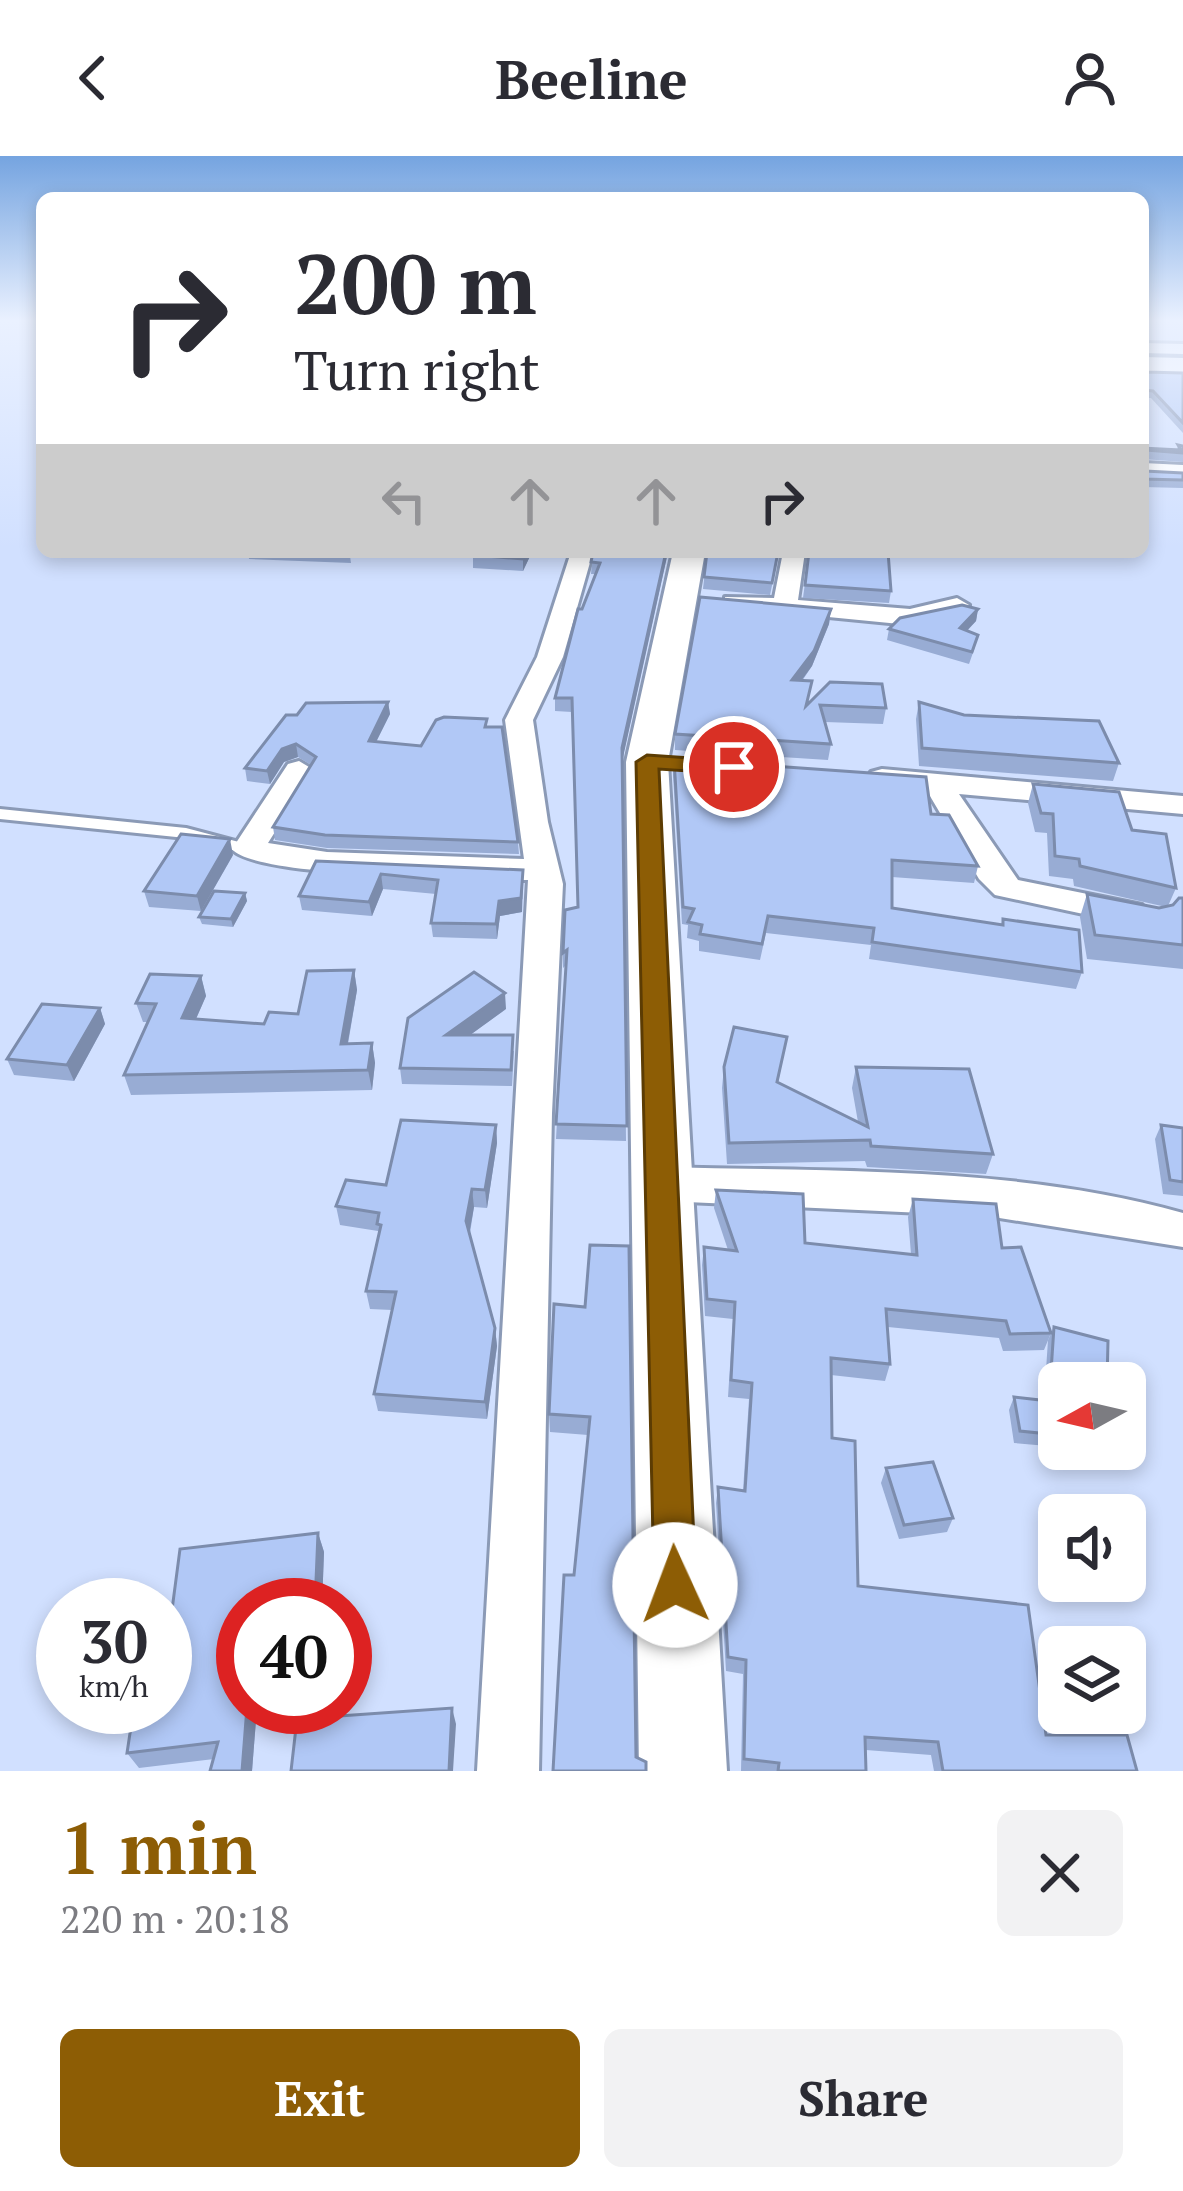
<!DOCTYPE html>
<meta charset="utf-8">
<style>
:root{--surface:#fff;--page:#f2f2f3;--text:#2b2b33;--muted:#7c7c81;--accent:#8d5d05}
body{margin:0;font-family:"PT Serif",serif;background:var(--page);color:var(--text);height:100vh;display:flex;flex-direction:column;font-size:45px;white-space:nowrap}
*{box-sizing:border-box;margin:0}
p{font-size:39px;color:var(--muted)}
.icon{flex:none;width:66px;height:66px;fill:none;stroke:currentColor;stroke-width:2;stroke-linecap:round;stroke-linejoin:round}
.map{position:relative;height:1615px;overflow:hidden}
.details{display:flex;flex-direction:column;background:var(--surface);flex:1}
.details>*{flex:none}
.banner{position:absolute;left:36px;top:36px;width:1113px;height:366px;border-radius:18px;box-shadow:0 6px 18px #0003;background:#fff;color:var(--text);overflow:hidden}
.needle{width:78px;rotate:262deg}
.buttons{position:absolute;left:1038px;top:1206px;display:grid;gap:24px}
.buttons a{display:grid;place-items:center;width:108px;height:108px;border-radius:18px;background:var(--surface);box-shadow:0 6px 18px #0003;font-size:60px}
.speed{position:absolute;left:36px;top:1422px;display:flex;gap:24px;font-size:60px;font-weight:700;text-align:center}
.speed>*{display:grid;place-content:center;width:156px;height:156px;border-radius:50%;background:var(--surface);box-shadow:0 6px 18px #0003;line-height:1}
.speed small{font-size:30px;font-weight:400}
.speed .limit{border:18px solid #d22;background:#fff;color:#111}
.pin{position:absolute;display:grid;place-items:center;width:102px;height:102px;color:#fff;margin:-51px;border:6px solid #fff;border-radius:50%;box-shadow:0 3px 12px #0007}
.me{position:absolute;width:132px;margin:-66px;rotate:358deg;stroke-linejoin:round;filter:drop-shadow(0 0 9px #0008)}
.turn{display:flex;align-items:center;gap:42px;height:252px;padding:0 60px;font-size:54px}
.turn .icon{width:156px;height:156px;stroke-width:2.5}
.turn b{display:block;font-size:84px;line-height:102px}
.lanes{display:flex;align-items:center;height:114px;padding:0 60px;background:#0003;justify-content:center;gap:60px;direction:ltr}
.lanes .off{opacity:.35}
.round{display:grid;place-items:center;flex:none;width:126px;height:126px;border-radius:18px;background:var(--page)}
.overview{display:flex;align-items:center;justify-content:space-between;height:204px;padding:0 60px}
h1{font-size:72px;font-weight:700;line-height:90px;color:var(--accent)}
.button{display:flex;gap:24px;margin-top:auto;padding:24px 60px}
.button a{flex:1;height:138px;border-radius:18px;background:var(--accent);color:#fff;font-size:48px;font-weight:700;line-height:138px;text-align:center}
.button a+a{background:var(--page);color:var(--text)}
header{display:flex;justify-content:space-between;align-items:center;height:156px;padding:0 60px;background:var(--surface);font-size:54px;font-weight:700}
.map>svg:first-child{display:block}
</style>
<header><svg class="icon" aria-label="back" viewBox="0 0 24 24"><path d="M15 5l-7 7 7 7"/></svg>Beeline<svg class="icon" aria-label="person" viewBox="0 0 24 24"><circle cx="12" cy="8" r="4"/><path d="M4 21q1-7 8-7t8 7"/></svg></header>
<div class="map">
<svg width="1183" height="1615" viewBox="0 0 1183 1615">
<rect width="100%" height="100%" fill="#d1e0ff"/>
<g fill="none" stroke-linecap="round" stroke-linejoin="round">
<g stroke="#8b9ab6" stroke-width="6">
<polygon id="lane" points="0,653 186,672 254,690 256,693 248,698 186,682 0,663"/>
</g>
<g stroke="#8b9ab6" stroke-width="6">
<g id="street">
<polygon points="1143,187 1183,188 1183,198 1143,197"/>
<polygon points="1143,307 1183,309 1183,321 1143,319"/>
<path d="M571,396h22l-30,105 -30,63 15,102 15,62 -11,229 -13,658h-62l51,-891c-47,-2 -273,-2 -296,-31l56,-85 11,-3 15,9 -46,73 59,9 197,7 -19,-139 32,-63z"/>
<polygon points="783,396 805,396 798,444 910,453 957,442 969,449 966,454 910,469 725,451 725,441 774,442"/>
<polygon points="882,613 1183,640 1183,658 959,638 1018,724 1142,749 1147,757 1142,765 1130,768 995,739 979,723 927,635 871,628 867,622 871,616"/>
<path d="M665,1011c171,5 352,-1 518,46v34l-196,-31 -322,-15 -15,-5 -6,-12 6,-12z"/>
</g>
</g>
<g stroke="#8b9ab6" stroke-width="6">
<polygon id="secondary" points="673,396 705,396 668,606 727,1615 639,1615 626,606"/>
</g>
<g stroke="#8b9ab6" stroke-width="6">
<polygon id="highway" points="1143,201 1183,202 1183,220 1143,219"/>
</g>
<use href="#lane" fill="#fff" fill-rule="evenodd"/>
<use href="#street" fill="#fff" fill-rule="evenodd"/>
<use href="#secondary" fill="#fff" fill-rule="evenodd"/>
<use href="#highway" fill="#fff" fill-rule="evenodd"/>
</g>
<g fill="#98acd4">
<polygon points="1143,212 1145,216 1183,217 1183,277 1151,242 1143,242"/>
<polygon points="1178,289 1183,290 1183,306 1143,303 1143,292 1177,294"/>
<polygon points="1143,313 1145,315 1183,317 1183,332 1143,331"/>
<polygon points="248,396 350,400 351,407 249,403"/>
<polygon points="474,396 532,396 523,415 473,412 473,399"/>
<polygon points="593,396 668,396 622,604 626,985 556,983 566,809 563,812 563,797 578,751 572,556 555,555 555,542 582,453 596,418 591,418"/>
<polygon points="707,396 779,396 770,439 703,433"/>
<polygon points="809,396 891,435 889,447 803,442"/>
<polygon points="831,453 829,468 812,510 802,525 809,547 886,552 883,568 825,566 831,588 828,604 675,594 675,578"/>
<polygon points="978,453 976,465 967,475 975,491 969,508 887,484 889,473"/>
<polygon points="388,546 390,558 376,586 421,590 488,571 518,686 519,698 327,692 275,684 273,671 311,609 298,601 284,606 270,628 247,625 245,612 297,559"/>
<polygon points="919,546 1119,607 1113,625 919,610 916,563"/>
<polygon points="674,603 931,658 978,710 974,727 892,721 892,752 1001,769 1003,763 1082,816 1076,833 869,803 871,789 766,777 760,804 699,795 699,785 687,782 688,769 682,768 673,619"/>
<polygon points="1033,628 1132,674 1176,732 1168,750 1183,742 1183,813 1087,803 1080,761 1087,738 1159,752 1166,751 1074,730 1073,723 1049,720 1047,677 1035,676 1028,647"/>
<polygon points="233,699 201,755 149,751 144,735"/>
<polygon points="316,705 523,714 522,756 500,760 497,783 433,781 431,767 436,738 383,733 372,760 302,754 299,740"/>
<polygon points="245,737 247,745 233,771 202,768 199,761"/>
<polygon points="354,814 357,834 348,888 372,887 375,907 372,934 131,939 124,919 148,866 143,866 136,847 201,820 206,840 196,863 264,868 298,858"/>
<polygon points="100,852 105,868 74,925 14,919 7,903"/>
<polygon points="506,853 470,879 514,895 512,930 402,928 400,912"/>
<polygon points="787,881 778,927 858,966 852,932 856,911 993,998 986,1018 867,1011 865,1005 727,1008 722,932 724,911"/>
<polygon points="496,969 497,987 487,1052 474,1051 470,1077 495,1172 497,1190 487,1263 378,1255 374,1238 392,1154 370,1153 366,1135 379,1080 378,1075 340,1069 336,1050 386,1029"/>
<polygon points="1161,969 1183,972 1183,1040 1163,1038 1155,983"/>
<polygon points="716,1034 805,1087 911,1098 908,1061 913,1043 1002,1092 1051,1177 1044,1194 1003,1195 999,1182 888,1171 890,1208 885,1225 831,1219 832,1282 858,1430 1046,1579 1137,1615 934,1615 931,1599 866,1594 866,1615 741,1615 743,1518 726,1515 716,1347 718,1331 743,1335 749,1243 728,1241 733,1163 705,1160 702,1109 704,1091 728,1094 714,1052"/>
<polygon points="585,1151 636,1601 553,1615 588,1279 550,1276 549,1258"/>
<polygon points="1054,1171 1059,1227 1059,1291 1014,1287 1009,1254 1014,1241 1044,1244 1048,1184"/>
<polygon points="886,1312 953,1362 947,1376 899,1383 881,1327"/>
<polygon points="318,1377 324,1396 322,1449 243,1449 243,1551 257,1551 252,1615 210,1615 214,1603 139,1612 127,1597 134,1551 165,1551 165,1507 180,1393"/>
</g>
<g fill="#7c8cac">
<polygon points="526,396 532,396 523,415 523,403"/>
<polygon points="666,396 668,396 622,606 622,592"/>
<polygon points="831,453 829,468 812,510 790,540 792,524"/>
<polygon points="978,453 976,465 958,484 960,472"/>
<polygon points="388,546 390,558 370,598 369,585"/>
<polygon points="296,588 298,601 284,606 270,628 267,615 282,593"/>
<polygon points="230,683 233,699 201,755 197,740"/>
<polygon points="523,714 522,756 500,760 497,783 496,768 499,745"/>
<polygon points="381,718 383,733 372,760 369,746"/>
<polygon points="245,737 247,745 233,771 231,763"/>
<polygon points="354,814 357,834 344,908 341,888"/>
<polygon points="201,820 206,840 188,881 182,862"/>
<polygon points="505,837 506,853 448,895 446,879"/>
<polygon points="100,852 105,868 74,925 67,909"/>
<polygon points="372,887 375,907 372,934 368,914"/>
<polygon points="496,969 497,987 487,1052 485,1034"/>
<polygon points="472,1033 474,1051 468,1084 466,1065"/>
<polygon points="495,1172 497,1190 487,1263 485,1246"/>
<polygon points="318,1377 324,1396 322,1449 315,1449"/>
<polygon points="247,1551 257,1551 252,1615 242,1615"/>
<polygon points="452,1552 456,1568 453,1615 449,1615"/>
</g>
<g fill="#b1c8f6" stroke="#7c8cac" stroke-width="3">
<polygon points="1143,212 1145,216 1183,217 1183,267 1153,235 1143,234"/>
<polygon points="1178,289 1183,290 1183,297 1146,294 1143,303 1143,292 1181,294"/>
<polygon points="1143,313 1145,315 1183,317 1183,324 1143,323"/>
<polygon points="250,396 343,396 350,400"/>
<polygon points="474,396 526,396 523,403 473,399"/>
<polygon points="593,396 666,396 622,592 627,970 556,968 567,794 563,797 565,754 578,751 572,542 555,542 578,453 582,453 600,407 591,406"/>
<polygon points="707,396 778,396 772,427 704,421"/>
<polygon points="809,396 888,396 891,435 805,429"/>
<polygon points="700,441 831,453 814,495 792,524 812,525 806,550 830,526 882,528 886,552 820,549 831,588 675,578"/>
<polygon points="962,449 978,453 960,472 978,479 972,496 889,473 900,462"/>
<polygon points="388,546 369,585 421,590 436,564 444,561 487,563 485,571 502,571 518,686 325,679 273,671 316,601 296,588 282,593 267,615 245,612 286,559 297,559 306,547"/>
<polygon points="919,546 964,559 1099,565 1119,607 922,592"/>
<polygon points="674,603 926,621 931,658 949,659 978,710 892,704 892,752 1003,769 1003,763 1079,774 1082,816 872,786 874,772 768,760 762,788 700,778 702,769 688,766 694,753 683,751"/>
<polygon points="1033,628 1119,636 1132,674 1166,678 1176,732 1080,710 1079,703 1055,700 1053,658 1041,657"/>
<polygon points="181,678 230,683 197,740 144,735"/>
<polygon points="316,705 523,714 521,742 499,745 496,768 431,767 438,724 381,718 369,746 299,740"/>
<polygon points="214,735 245,737 231,763 199,761"/>
<polygon points="1087,738 1159,752 1173,749 1179,742 1183,742 1183,789 1095,779"/>
<polygon points="354,814 341,888 372,887 368,914 124,919 156,848 136,847 150,818 201,820 182,862 264,868 269,856 298,858 307,815"/>
<polygon points="474,816 505,837 446,879 513,879 511,914 400,912 408,862"/>
<polygon points="42,848 100,852 67,909 7,903"/>
<polygon points="734,871 787,881 777,926 868,971 856,911 969,913 993,998 871,990 870,984 729,987 724,911"/>
<polygon points="401,964 496,969 485,1034 472,1033 466,1065 495,1172 485,1246 374,1238 396,1136 366,1135 381,1069 377,1068 379,1057 336,1050 346,1024 386,1029"/>
<polygon points="1161,969 1183,972 1183,1026 1170,1024"/>
<polygon points="716,1034 803,1038 805,1087 917,1099 913,1043 996,1048 1002,1092 1021,1091 1051,1177 1010,1178 1006,1165 886,1153 890,1208 831,1202 832,1282 855,1285 858,1430 1028,1449 1046,1579 1127,1579 1137,1615 943,1615 938,1586 865,1581 866,1615 778,1615 779,1607 744,1603 746,1504 728,1501 718,1331 745,1335 752,1227 731,1224 735,1146 707,1143 704,1091 737,1095"/>
<polygon points="590,1089 629,1090 636,1601 646,1606 646,1615 553,1615 564,1419 574,1419 590,1261 549,1258 554,1148 585,1151"/>
<polygon points="1054,1171 1108,1185 1107,1227 1059,1227 1059,1279 1020,1275 1014,1241 1049,1245"/>
<polygon points="933,1306 953,1362 904,1369 886,1312"/>
<polygon points="318,1377 315,1449 243,1449 243,1551 247,1551 242,1615 210,1615 218,1586 127,1597 134,1551 165,1551 165,1507 180,1393"/>
<polygon points="452,1552 449,1615 291,1615 297,1563"/>
</g>
<linearGradient id="sky" x2="0" y2="1"><stop stop-color="#75a4e0"/><stop offset="0.42" stop-color="#eaf1ff"/><stop offset="1" stop-color="#eaf1ff" stop-opacity="0"/></linearGradient>
<rect width="1183" height="392" fill="url(#sky)"/>
<polygon fill="#8d5d05" stroke="#5c3c03" stroke-width="3" points="647,599 734,605 745,611 734,618 659,613 696,1429 690,1444 675,1450 660,1444 654,1429 636,606"/>
</svg>
<div class="buttons">
<a><svg class="needle" viewBox="-14 -14 28 28"><path d="M0-13l5 13h-10z" fill="#e53935"/><path d="M0 13l5-13h-10z" fill="#7c7c81"/></svg></a>
<a><svg class="icon" aria-label="sound" viewBox="0 0 24 24"><path d="M4 9h4l5-4v14l-5-4H4zM17 9q2 3 0 6"/></svg></a>
<a><svg class="icon" aria-label="layers" viewBox="0 0 24 24"><path d="M12 4l9 5-9 5-9-5zM3 14l9 5 9-5"/></svg></a>
</div>
<div class="speed"><div>30<small>km/h</small></div><div class="limit">40</div></div>
<div class="pin" style="left:734px;top:611px;background:#d93025"><svg class="icon" aria-label="arrive" viewBox="0 0 24 24"><path d="M6 21V4h12l-3 4 3 4H6"/></svg></div>
<svg class="me" style="left:675px;top:1429px" viewBox="-20 -20 40 40"><circle r="19" fill="#fff"/><path d="M0-13L10 11 0 6-10 11z" fill="#8d5d05"/></svg>
<div class="banner">
<div class="turn"><svg class="icon" aria-label="right" viewBox="0 0 24 24"><path d="M7 20v-9h11M14 6l5 5-5 5"/></svg><div><b>200 m</b>Turn right</div></div>
<div class="lanes"><svg class="icon off" aria-label="left" viewBox="0 0 24 24"><path d="M17 20v-9H6M10 6l-5 5 5 5"/></svg><svg class="icon off" aria-label="ahead" viewBox="0 0 24 24"><path d="M12 20V5M6 11l6-6 6 6"/></svg><svg class="icon off" aria-label="ahead" viewBox="0 0 24 24"><path d="M12 20V5M6 11l6-6 6 6"/></svg><svg class="icon" aria-label="right" viewBox="0 0 24 24"><path d="M7 20v-9h11M14 6l5 5-5 5"/></svg></div>
</div>
</div>
<section class="details">
<div class="overview"><div><h1>1 min</h1><p>220 m · 20:18</p></div><a class="round"><svg class="icon" aria-label="close" viewBox="0 0 24 24"><path d="M6 6l12 12M18 6L6 18"/></svg></a></div>
<div class="button"><a>Exit</a><a>Share</a></div>
</section>
